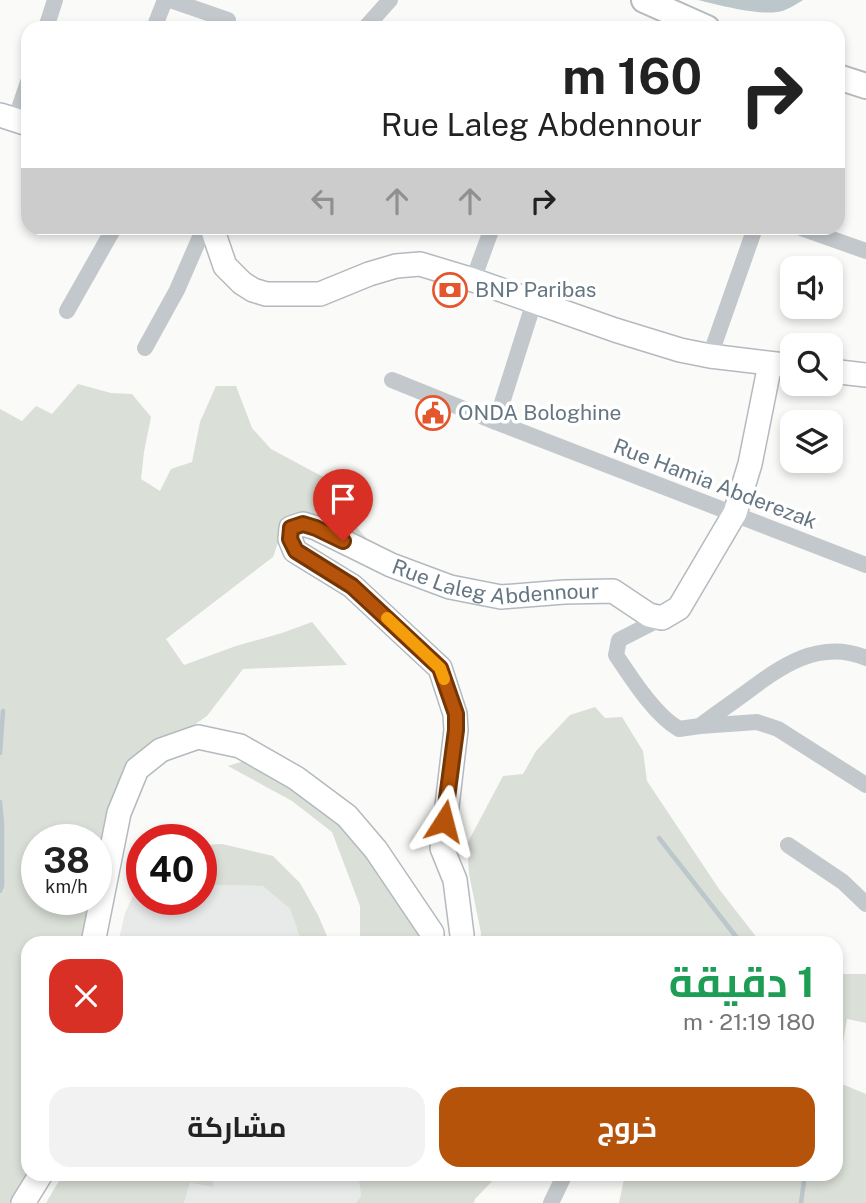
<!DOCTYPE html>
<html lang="ar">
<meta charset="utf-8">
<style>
:root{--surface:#fff;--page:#f2f2f2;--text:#222;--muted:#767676;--accent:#b45309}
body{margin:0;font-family:"Public Sans",Cairo,sans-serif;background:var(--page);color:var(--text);direction:rtl;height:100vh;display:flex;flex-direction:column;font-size:26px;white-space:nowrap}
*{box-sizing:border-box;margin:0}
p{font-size:23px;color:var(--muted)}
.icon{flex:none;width:38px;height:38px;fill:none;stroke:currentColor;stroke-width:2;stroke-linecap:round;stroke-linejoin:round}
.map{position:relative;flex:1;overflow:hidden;direction:ltr}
.drawer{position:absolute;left:21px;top:936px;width:822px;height:245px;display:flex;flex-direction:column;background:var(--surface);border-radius:21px;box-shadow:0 4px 10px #0003;direction:rtl}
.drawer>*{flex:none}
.guide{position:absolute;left:21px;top:21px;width:824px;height:214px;border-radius:21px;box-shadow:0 4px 10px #0003;direction:rtl;background:#fff;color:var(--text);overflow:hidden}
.buttons{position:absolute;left:780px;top:256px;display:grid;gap:14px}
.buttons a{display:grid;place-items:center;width:63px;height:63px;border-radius:14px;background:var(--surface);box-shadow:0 4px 10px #0003;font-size:35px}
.speed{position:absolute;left:21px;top:824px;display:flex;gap:14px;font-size:35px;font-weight:700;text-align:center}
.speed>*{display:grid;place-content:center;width:91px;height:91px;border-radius:50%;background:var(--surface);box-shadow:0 4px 10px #0003;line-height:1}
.speed small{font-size:18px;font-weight:400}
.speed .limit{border:10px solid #d22;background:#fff;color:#111}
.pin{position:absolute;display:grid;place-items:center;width:60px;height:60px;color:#fff;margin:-72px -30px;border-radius:50% 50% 50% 0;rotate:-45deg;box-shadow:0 0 7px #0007}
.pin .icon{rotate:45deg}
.me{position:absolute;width:77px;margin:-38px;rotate:9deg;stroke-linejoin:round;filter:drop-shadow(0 0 5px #0008)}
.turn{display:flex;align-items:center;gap:24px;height:147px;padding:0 28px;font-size:32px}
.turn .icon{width:91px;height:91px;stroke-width:2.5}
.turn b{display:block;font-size:49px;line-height:60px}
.lanes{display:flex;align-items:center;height:66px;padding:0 28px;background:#0003;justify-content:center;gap:35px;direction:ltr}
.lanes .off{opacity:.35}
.round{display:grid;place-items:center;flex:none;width:74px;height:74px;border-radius:21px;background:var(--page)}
.summary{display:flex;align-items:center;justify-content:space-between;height:119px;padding:0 28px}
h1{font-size:42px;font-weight:700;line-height:52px;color:#1e9e55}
.button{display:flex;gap:14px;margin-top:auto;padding:14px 28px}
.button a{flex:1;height:80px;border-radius:21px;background:var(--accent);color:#fff;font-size:28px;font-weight:700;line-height:80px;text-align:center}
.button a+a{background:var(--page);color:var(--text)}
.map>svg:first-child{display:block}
</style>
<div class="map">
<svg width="866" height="1203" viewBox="0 0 866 1203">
<rect width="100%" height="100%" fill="#fafaf8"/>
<g fill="#e8e9e9">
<polygon points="201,866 207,867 211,885 263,886 290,909 302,943 118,943 125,913 142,877 142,900 201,900"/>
<polygon points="214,1174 358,1174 361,1196 356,1203 184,1203 190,1183 213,1187"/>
</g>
<g fill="#dadfd7">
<polygon points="78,384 111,393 132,394 151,417 144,452 141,479 160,491 171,469 192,462 200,422 216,386 236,386 252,428 271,449 340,486 337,506 369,541 375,553 284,526 273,557 166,639 184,665 236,646 282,633 312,622 347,665 243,669 207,716 172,740 139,756 96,895 96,840 37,840 37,900 95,900 87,943 28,943 28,1174 19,1203 0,1203 0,409 22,421 36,406 52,414"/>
<polygon points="595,707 605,718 622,717 643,751 647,781 719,889 761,943 574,943 564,940 562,943 480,943 481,933 469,874 467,844 503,776 523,774 536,751 570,715"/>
<polygon points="247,760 335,813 375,841 424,943 360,943 360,906 332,832 292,801 228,766"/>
<polygon points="222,844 273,856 300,883 318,915 330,943 302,943 290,909 263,886 210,885 207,867 201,866 201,845"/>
<polygon points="836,974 866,974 866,1023 847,1019 837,1080"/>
<polygon points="837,1082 866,1094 866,1203 619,1203 625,1174 836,1174"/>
<polygon points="63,1174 214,1174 213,1187 190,1183 184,1203 46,1203"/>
<polygon points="358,1174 499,1174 475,1199 474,1203 356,1203 361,1196"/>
</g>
<path fill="#bbc7cb" d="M698,0h105c-8,5 -17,11 -26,12 -20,3 -59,-7 -79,-12z"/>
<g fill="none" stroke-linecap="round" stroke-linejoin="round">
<g stroke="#bbc7cb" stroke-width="4.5">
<polyline points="0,753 3,711"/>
<polyline points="0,802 2,824 2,886 0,891"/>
<polyline points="659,838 741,943"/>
<polyline points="801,1203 805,1174"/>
</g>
<g stroke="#b3babf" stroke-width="26">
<g id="secondary">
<polyline points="0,115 28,124"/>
<polyline points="212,228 225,266 242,283 253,290 266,294 320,294 369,274 396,266 420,264 473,280 615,330 680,350 710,356 793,366"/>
<polyline points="831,371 866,375"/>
<polyline points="93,943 119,813 137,769 161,750 198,737 240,746 296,778 347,816 376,850 432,933 432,943"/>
<path id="s1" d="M462,943v-8l-7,-55 -13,-32 14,-118 -1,-16 -15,-46 -88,-82 -57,-35 -5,-12 1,-11 12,-4 13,4 75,37 59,22 51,10 63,-5 49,-1 36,24 13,3 17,-10 56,-95 15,-49 20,-100"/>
<polyline points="23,1203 41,1174"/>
</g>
</g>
<g stroke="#b5babe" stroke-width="28">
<g id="primary">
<polyline points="644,0 707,28"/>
<polyline points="838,77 866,86"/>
</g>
</g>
<g stroke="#c3c8cc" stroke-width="16">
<polyline points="170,0 228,20"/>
<polyline points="46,28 55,0"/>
<polyline points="154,28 165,0"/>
<polyline points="365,28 390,0"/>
<polyline points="15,120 28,82"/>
<polyline points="801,228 866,251"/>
<polyline points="473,280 492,228"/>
<polyline points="67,311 114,228"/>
<polyline points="145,348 177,290 204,228"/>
<polyline points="710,356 755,228"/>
<polyline points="392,380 496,422 866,565"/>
<polyline points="496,422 534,302"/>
<path d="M662,618l-43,22 -3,15c16,24 39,60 63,74l21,-3 57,-4 21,7 88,56"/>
<path d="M700,726c14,-11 29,-21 44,-32 36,-27 75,-56 122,-36"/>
<polyline points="788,845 843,882 866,904"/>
<polyline points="551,1203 564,1176"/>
</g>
<use href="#secondary" stroke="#fff" stroke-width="23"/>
<use href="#primary" stroke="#fff" stroke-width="24"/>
</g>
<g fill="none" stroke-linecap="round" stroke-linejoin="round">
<g stroke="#753606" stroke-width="18">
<polyline id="route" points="343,541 316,528 303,524 291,528 290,539 296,551 352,586 440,668 456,714 456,730 444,821"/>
</g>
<use href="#route" stroke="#b45309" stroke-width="12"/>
<polyline stroke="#f59e0b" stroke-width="12" points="387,618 440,668 444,679"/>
</g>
<defs>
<g id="bank-ring" transform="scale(1.75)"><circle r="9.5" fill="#fff" stroke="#e4572e" stroke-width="1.5"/><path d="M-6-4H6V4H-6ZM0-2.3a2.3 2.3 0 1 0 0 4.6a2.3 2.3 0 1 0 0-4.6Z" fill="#e4572e"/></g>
<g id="civic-ring" transform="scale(1.75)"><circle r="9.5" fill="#fff" stroke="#e4572e" stroke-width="1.5"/><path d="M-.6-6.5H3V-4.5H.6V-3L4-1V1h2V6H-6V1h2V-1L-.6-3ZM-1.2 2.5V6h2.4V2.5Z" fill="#e4572e"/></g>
</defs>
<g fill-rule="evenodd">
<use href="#bank-ring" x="450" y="290"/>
<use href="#civic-ring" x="433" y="413"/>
</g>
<g text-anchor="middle" stroke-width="7" stroke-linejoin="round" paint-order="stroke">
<g font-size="21" fill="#657683" stroke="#fff" text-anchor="start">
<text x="475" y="297">BNP Paribas</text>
<text x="458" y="420">ONDA Bologhine</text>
</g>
<g font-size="21" fill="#657683" stroke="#fff">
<text transform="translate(715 484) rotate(21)" y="7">Rue Hamia Abderezak</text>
<text dy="7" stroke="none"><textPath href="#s1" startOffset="710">Rue Laleg Abdennour</textPath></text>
</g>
</g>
</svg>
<div class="buttons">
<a><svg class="icon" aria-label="sound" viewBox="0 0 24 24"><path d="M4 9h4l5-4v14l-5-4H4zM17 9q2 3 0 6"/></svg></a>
<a><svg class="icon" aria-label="search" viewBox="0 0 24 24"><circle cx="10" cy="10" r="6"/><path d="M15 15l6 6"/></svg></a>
<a><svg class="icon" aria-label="layers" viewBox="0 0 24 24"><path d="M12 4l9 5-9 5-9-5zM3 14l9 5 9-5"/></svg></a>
</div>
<div class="speed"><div>38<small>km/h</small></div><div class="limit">40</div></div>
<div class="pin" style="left:343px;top:541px;background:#d93025"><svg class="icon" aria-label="arrive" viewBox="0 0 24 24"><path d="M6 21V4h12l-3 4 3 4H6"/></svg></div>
<svg class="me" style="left:444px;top:821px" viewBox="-20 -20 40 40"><path d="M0-17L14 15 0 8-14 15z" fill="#b45309" stroke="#fff" stroke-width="4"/></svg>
<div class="guide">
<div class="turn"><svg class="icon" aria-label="right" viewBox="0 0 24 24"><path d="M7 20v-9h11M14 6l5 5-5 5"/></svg><div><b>160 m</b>Rue Laleg Abdennour</div></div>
<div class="lanes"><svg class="icon off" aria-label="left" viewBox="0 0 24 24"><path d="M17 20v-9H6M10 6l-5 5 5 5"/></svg><svg class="icon off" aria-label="ahead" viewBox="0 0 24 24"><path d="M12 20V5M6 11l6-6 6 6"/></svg><svg class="icon off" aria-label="ahead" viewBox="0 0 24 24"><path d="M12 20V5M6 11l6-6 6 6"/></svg><svg class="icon" aria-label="right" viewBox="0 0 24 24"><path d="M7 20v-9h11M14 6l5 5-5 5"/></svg></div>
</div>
<section class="drawer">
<div class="summary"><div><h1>1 دقيقة</h1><p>180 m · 21:19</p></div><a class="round" style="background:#d93025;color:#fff"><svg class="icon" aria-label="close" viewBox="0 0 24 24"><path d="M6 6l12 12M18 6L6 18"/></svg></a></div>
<div class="button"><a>خروج</a><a>مشاركة</a></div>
</section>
</div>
